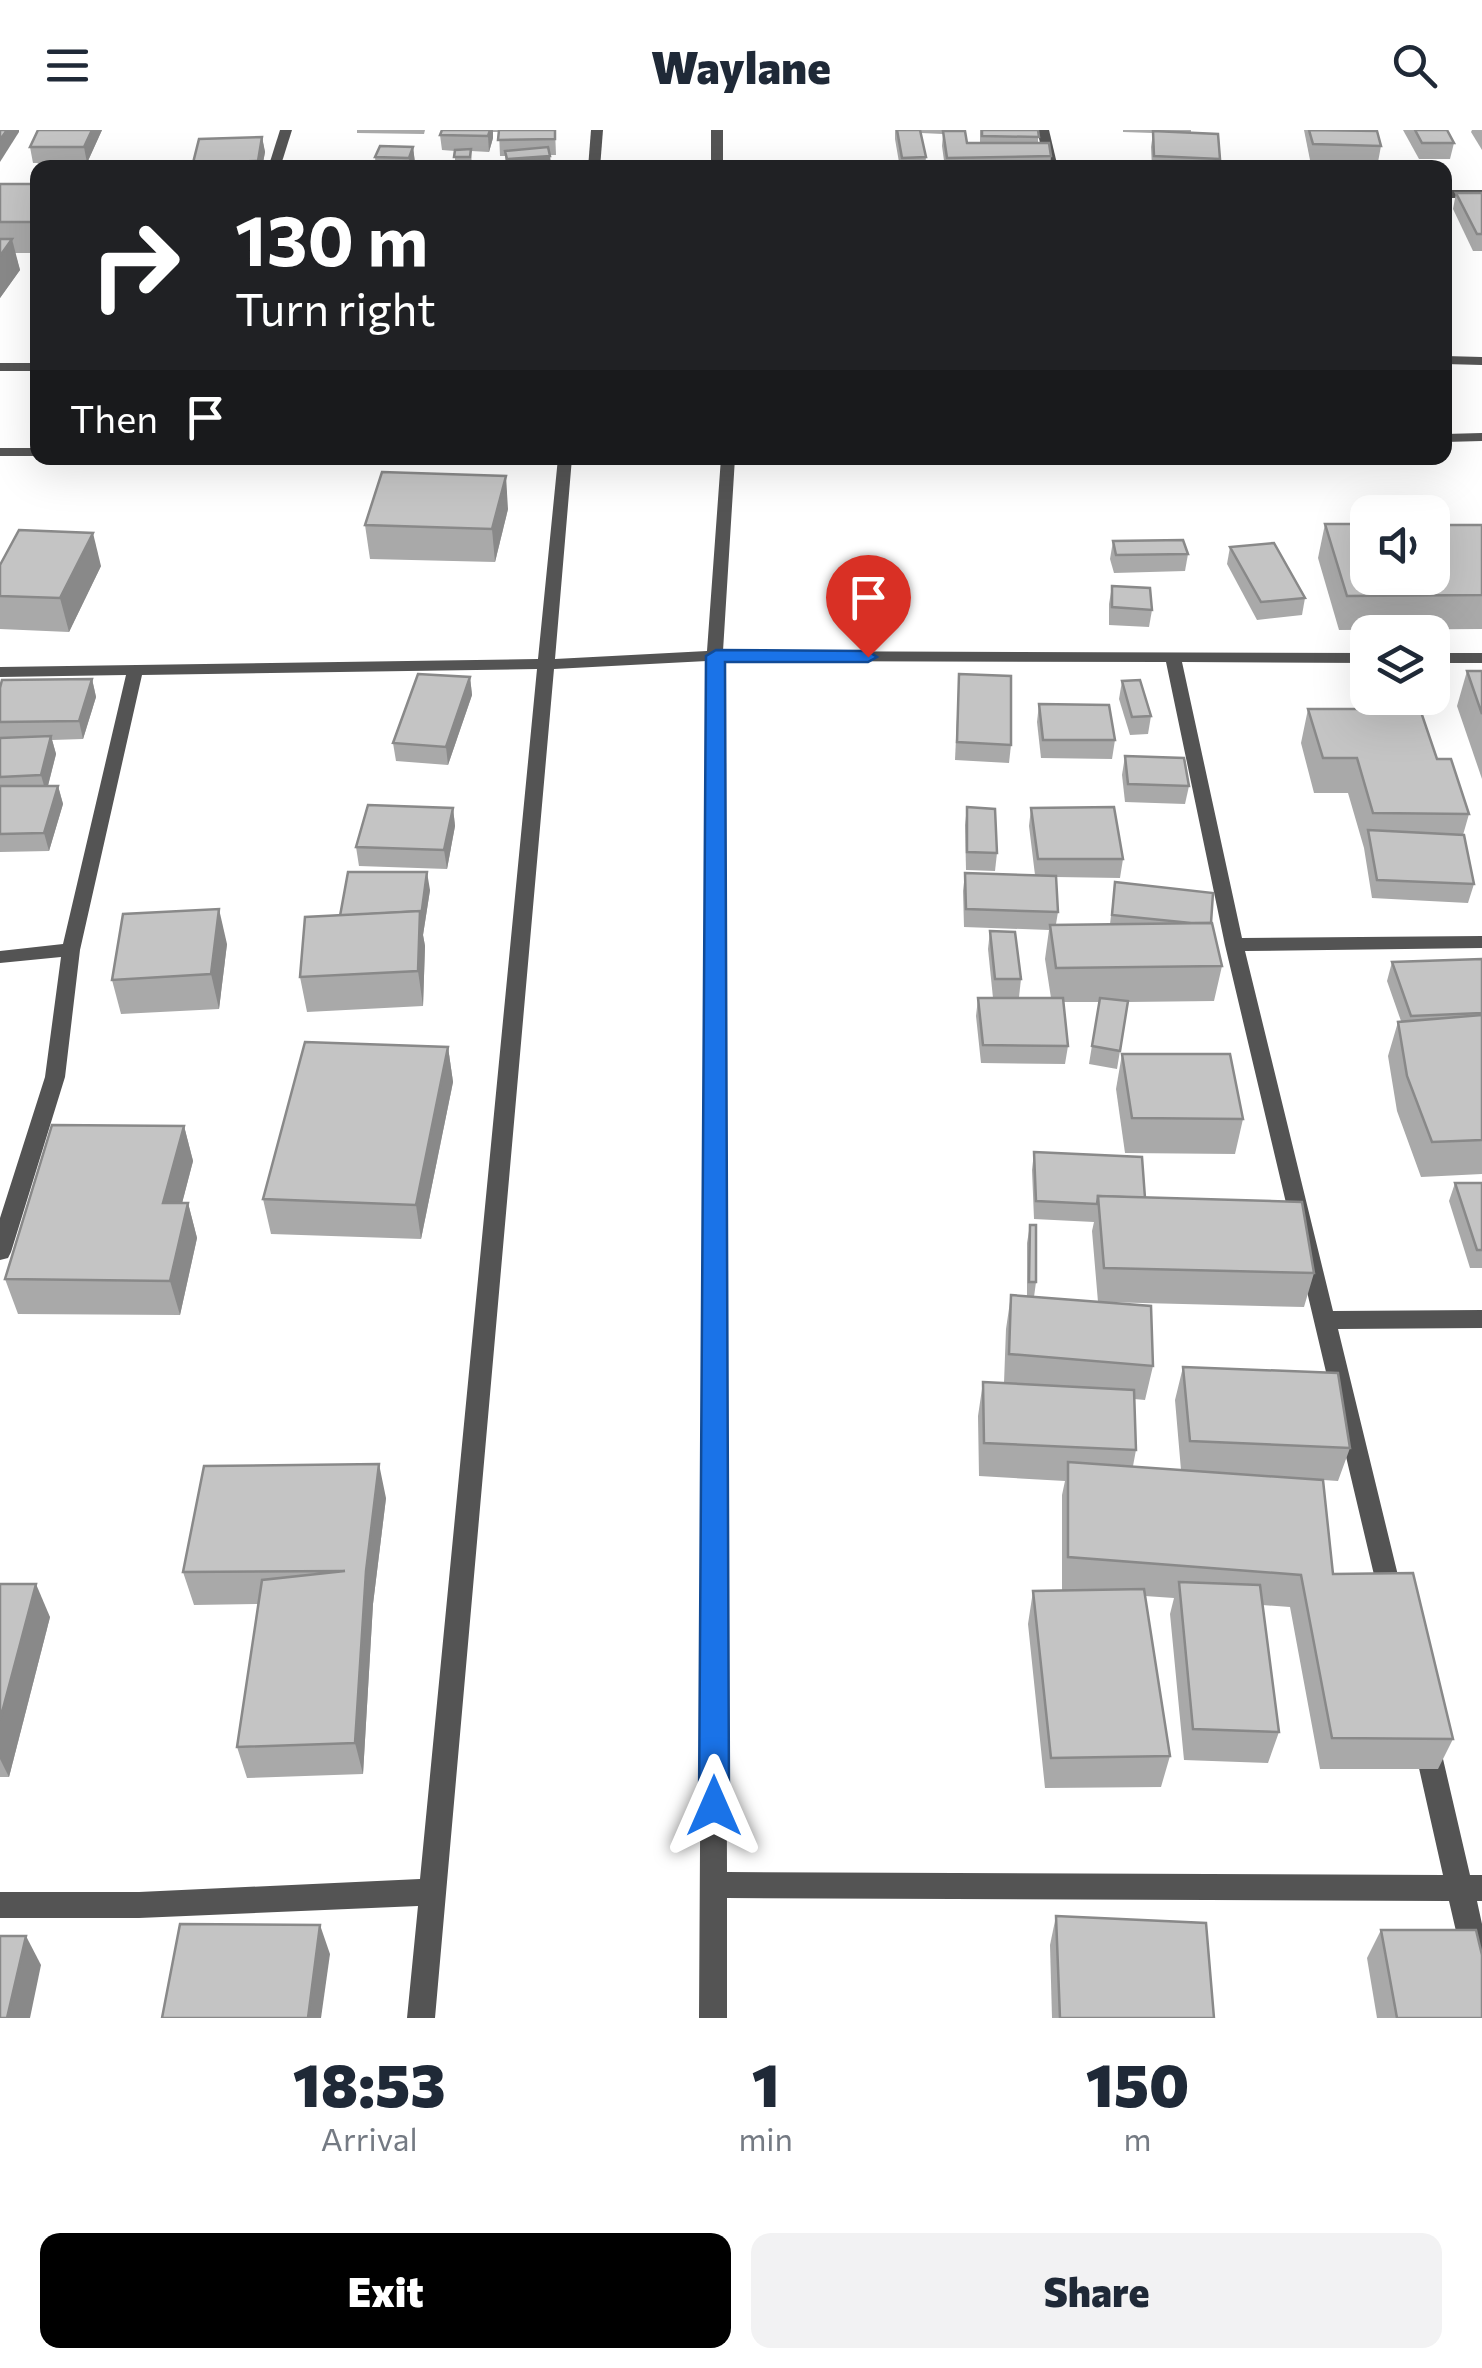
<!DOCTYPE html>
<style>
:root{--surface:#fff;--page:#f2f2f3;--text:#1f2937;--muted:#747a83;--accent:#000}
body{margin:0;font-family:Commissioner,sans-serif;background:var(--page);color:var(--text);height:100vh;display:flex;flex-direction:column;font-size:38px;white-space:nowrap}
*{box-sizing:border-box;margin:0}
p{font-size:32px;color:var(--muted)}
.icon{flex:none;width:55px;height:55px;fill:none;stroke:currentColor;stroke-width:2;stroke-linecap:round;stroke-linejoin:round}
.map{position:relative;height:1888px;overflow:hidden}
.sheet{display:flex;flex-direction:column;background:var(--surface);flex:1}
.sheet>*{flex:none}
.banner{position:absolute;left:30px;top:30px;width:1422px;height:305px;border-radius:20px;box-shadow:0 10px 40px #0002;background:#202124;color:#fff;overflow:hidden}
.fabs{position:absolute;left:1350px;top:365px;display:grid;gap:20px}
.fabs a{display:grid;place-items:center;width:100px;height:100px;border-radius:20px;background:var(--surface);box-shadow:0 10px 40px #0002;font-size:50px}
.pin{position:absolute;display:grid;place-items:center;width:85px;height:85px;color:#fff;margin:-102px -42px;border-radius:50% 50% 50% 0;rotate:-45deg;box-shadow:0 0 10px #0007}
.pin .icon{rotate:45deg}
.me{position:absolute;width:110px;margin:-55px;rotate:0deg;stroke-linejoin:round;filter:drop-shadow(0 0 8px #0008)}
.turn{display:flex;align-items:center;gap:35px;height:210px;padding:0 40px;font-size:45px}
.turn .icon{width:130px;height:130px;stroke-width:2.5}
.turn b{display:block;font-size:70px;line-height:85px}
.then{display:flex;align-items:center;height:95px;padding:0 40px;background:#0003;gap:20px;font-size:38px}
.eta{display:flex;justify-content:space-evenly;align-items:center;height:170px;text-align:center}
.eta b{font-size:60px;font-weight:800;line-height:70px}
.cta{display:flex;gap:20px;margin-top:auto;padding:20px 40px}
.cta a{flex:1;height:115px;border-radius:20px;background:var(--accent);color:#fff;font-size:40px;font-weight:800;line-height:115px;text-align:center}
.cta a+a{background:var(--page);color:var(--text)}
header{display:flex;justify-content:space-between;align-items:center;height:130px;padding:0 40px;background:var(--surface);font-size:45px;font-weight:800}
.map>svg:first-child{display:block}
</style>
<header><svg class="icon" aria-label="menu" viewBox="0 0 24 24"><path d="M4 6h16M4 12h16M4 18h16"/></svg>Waylane<svg class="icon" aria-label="search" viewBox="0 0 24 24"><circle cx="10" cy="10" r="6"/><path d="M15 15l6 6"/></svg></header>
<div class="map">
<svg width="1482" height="1888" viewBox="0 0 1482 1888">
<rect width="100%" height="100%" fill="#fff"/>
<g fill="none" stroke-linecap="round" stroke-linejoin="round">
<g fill="#545454" fill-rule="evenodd">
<polygon points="280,0 292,0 280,38 268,38"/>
<polygon points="591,0 603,0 600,38 588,38"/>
<rect x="711" y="0" width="12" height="38"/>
<polygon points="1037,0 1049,0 1058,38 1046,38"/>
<rect x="1445" y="60" width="37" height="8"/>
<polygon points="558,328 572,328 555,529 707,521 721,328 735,328 723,521 1368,523 1368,533 1182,532 1242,808 1482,806 1482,818 1245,821 1333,1181 1482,1180 1482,1198 1338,1199 1403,1466 1400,1474 1391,1477 1382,1474 1379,1466 1225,815 1166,532 723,531 727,1742 1443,1745 1414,1616 1418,1608 1427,1604 1436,1608 1440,1616 1470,1745 1482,1745 1482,1771 1477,1771 1482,1794 1482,1867 1472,1863 1468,1853 1449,1771 727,1768 727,1888 699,1888 707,531 554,539 435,1888 407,1888 418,1776 139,1788 0,1788 0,1762 139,1762 420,1749 537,539 142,545 80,820 65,947 11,1122 8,1128 0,1130 0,1088 45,947 61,827 0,833 0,821 63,814 126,545 0,547 0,537 538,529"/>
<rect x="1432" y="523" width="50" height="10"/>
</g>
<g fill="#545454" fill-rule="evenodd">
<polygon points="1445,226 1482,227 1482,235 1445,234"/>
<rect x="0" y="233" width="38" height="8"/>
<polygon points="1482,303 1482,311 1445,312 1445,304"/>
<rect x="0" y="318" width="38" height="8"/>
</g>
</g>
<g fill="#a9a9a9">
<polygon points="38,0 102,0 87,33 33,33 30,17"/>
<polygon points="357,0 425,0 424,4 357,3"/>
<polygon points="442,0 555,0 556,25 550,25 551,38 506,38 505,26 500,26 499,2 493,2 493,8 489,22 471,21 472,38 455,38 455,21 442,20 440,5"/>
<polygon points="895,0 963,0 967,13 980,13 980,0 1038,0 1038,13 1051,26 1050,38 945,38 942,16 943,4 921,3 926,27 925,38 900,38 895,9"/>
<polygon points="1123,0 1191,0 1191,3 1220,29 1219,38 1152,38 1151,17 1153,3 1123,2"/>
<polygon points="1304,0 1365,0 1381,16 1378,32 1310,30"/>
<polygon points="1403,0 1447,0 1454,13 1450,29 1419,29"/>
<polygon points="1472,0 1482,0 1482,20 1471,2"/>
<polygon points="262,7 265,22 262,38 194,38 193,33"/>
<polygon points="413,17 415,33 413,38 376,38 375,27"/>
<polygon points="0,54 38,54 38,123 15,123 20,140 0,168"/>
<polygon points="1456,63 1482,63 1482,121 1473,121 1453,79"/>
<polygon points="508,379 495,432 370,429 365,395"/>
<polygon points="1325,394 1482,395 1482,499 1339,500 1318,428"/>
<polygon points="1113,411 1188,424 1185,441 1114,443 1110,429"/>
<polygon points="1230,417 1305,468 1302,485 1257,490 1227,434"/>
<polygon points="0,435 101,436 69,502 0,499"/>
<polygon points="1112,456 1152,480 1149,497 1109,495 1109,474"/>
<polygon points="1467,541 1482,541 1482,649 1457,576"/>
<polygon points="959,544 1011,615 1009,633 955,630"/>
<polygon points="470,547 472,565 448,635 396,631 393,613"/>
<polygon points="92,549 96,567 83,609 52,610 56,624 48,656 58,656 63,674 49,721 0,722 0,558"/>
<polygon points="1122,551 1151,586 1148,604 1130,605 1119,569"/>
<polygon points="1039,574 1115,610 1112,629 1041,628 1037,592"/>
<polygon points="1308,579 1437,629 1469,684 1463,705 1474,754 1468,773 1372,768 1364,718 1348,663 1314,663 1301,613"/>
<polygon points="1125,626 1189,656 1185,674 1125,672 1122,645"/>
<polygon points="967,677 997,723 995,741 966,740 965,695"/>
<polygon points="453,678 455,696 447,739 359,736 356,717"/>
<polygon points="1031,678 1123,729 1120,748 1056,747 1058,782 1056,794 1110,794 1115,752 1211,793 1222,836 1214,871 1128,872 1117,939 1089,934 1099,872 1063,872 1068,916 1065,934 981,933 976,886 978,868 1051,868 1045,829 1049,800 964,797 963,761 965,743 1035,745 1029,696"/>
<polygon points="430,760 423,805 425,816 423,876 307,882 300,847 340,786"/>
<polygon points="990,801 1021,849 1019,867 993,868 988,819"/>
<polygon points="227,814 219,879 121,884 112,850"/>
<polygon points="1482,829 1482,1044 1421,1047 1397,981 1388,926 1398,892 1401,891 1387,851 1392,832"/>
<polygon points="448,917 453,952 421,1109 271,1104 263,1069"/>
<polygon points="1122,924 1243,989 1235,1024 1125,1023 1116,959"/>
<polygon points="184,996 193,1031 182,1073 188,1073 197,1108 180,1185 18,1184 5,1149"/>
<polygon points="1034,1022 1145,1068 1314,1143 1304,1177 1103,1172 1153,1236 1145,1270 1134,1269 1136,1320 1133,1336 1181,1340 1175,1270 1183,1237 1350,1318 1338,1351 1323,1350 1333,1444 1453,1609 1438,1639 1320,1639 1290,1477 1262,1475 1279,1602 1268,1633 1184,1630 1170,1484 1174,1468 1145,1466 1170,1626 1161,1657 1045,1658 1028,1494 1033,1461 1075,1461 1062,1460 1062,1365 1065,1351 979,1346 978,1286 983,1252 1004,1253 1006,1199 1011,1165 1027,1166 1027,1113 1030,1095 1036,1152 1034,1167 1098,1172 1092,1101 1094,1092 1034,1089 1032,1040"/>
<polygon points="1455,1053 1482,1053 1482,1138 1470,1138 1449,1071"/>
<polygon points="386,1368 373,1474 363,1644 247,1648 237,1617 258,1474 194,1475 183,1442"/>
<polygon points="0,1454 50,1487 9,1647 0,1647"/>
<polygon points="1056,1786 1214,1888 1052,1888 1050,1815"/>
<polygon points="1381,1800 1482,1888 1377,1888 1367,1828"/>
</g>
<g fill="#898989">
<polygon points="7,0 19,0 19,2 0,32 0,10"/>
<polygon points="92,0 102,0 87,33 84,17"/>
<polygon points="490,0 493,0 493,8 489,22 488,6"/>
<polygon points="262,7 265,22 262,38 259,38 258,31"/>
<polygon points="413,17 415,33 413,38 410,38 409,28"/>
<polygon points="550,26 551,38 507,38 507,29"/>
<polygon points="12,109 20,140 0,168 0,126"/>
<polygon points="506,346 508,379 495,432 492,399"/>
<polygon points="93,403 101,436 69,502 60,468"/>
<polygon points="470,547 472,565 448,635 446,617"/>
<polygon points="92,549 96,567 83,609 79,591"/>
<polygon points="51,606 56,624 46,663 41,645"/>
<polygon points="58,656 63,674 49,721 44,703"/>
<polygon points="453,678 455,696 447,739 444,720"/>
<polygon points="427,742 430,760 423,805 425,816 423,876 418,841 420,781"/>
<polygon points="219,779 227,814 219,879 211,844"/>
<polygon points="448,917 453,952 421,1109 416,1075"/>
<polygon points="184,996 193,1031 173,1108 163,1073"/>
<polygon points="188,1073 197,1108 180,1185 170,1151"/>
<polygon points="379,1334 386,1368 373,1474 363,1644 355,1613 366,1441"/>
<polygon points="36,1454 50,1487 9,1647 0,1629 0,1590"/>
<polygon points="320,1795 330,1824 321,1888 308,1888"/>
<polygon points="26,1806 41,1835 30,1888 7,1888"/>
</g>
<g fill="#c4c4c4" stroke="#898989" stroke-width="2.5">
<polygon points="0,0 7,0 0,10"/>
<polygon points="38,0 92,0 84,17 30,17"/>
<polygon points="442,0 490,0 488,6 440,5"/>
<polygon points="499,0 555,0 555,9 498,10"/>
<polygon points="897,0 920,0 926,27 902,28"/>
<polygon points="982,0 1038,0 1039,7 982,6"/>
<polygon points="1309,0 1377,1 1381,16 1313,14"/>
<polygon points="1415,0 1447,0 1454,13 1422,13"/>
<polygon points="943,1 965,1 967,13 1049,13 1051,26 947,28"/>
<polygon points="1153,1 1218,4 1220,29 1154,26"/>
<polygon points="262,7 258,31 193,33 199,9"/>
<polygon points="380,16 413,17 409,28 375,27"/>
<polygon points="548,17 550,26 507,29 505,21"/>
<polygon points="471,19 470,27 454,27 455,20"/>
<rect x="0" y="54" width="38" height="38"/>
<polygon points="1456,63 1482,63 1482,104 1477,104"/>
<polygon points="0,109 12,109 0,126"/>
<polygon points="382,342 506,346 492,399 365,395"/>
<polygon points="1325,394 1368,394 1368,448 1432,448 1432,395 1482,395 1482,465 1347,466"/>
<polygon points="19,400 93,403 60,468 0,466 0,435"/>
<polygon points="1183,410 1188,424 1116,425 1113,411"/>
<polygon points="1274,413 1305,468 1261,472 1230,417"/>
<polygon points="1112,456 1150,458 1152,480 1112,477"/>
<polygon points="1467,541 1482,541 1482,584"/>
<polygon points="418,544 470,547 446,617 393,613"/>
<polygon points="959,544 1011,546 1011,615 957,612"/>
<polygon points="92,549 79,591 0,592 0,558 2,550"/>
<polygon points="1140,550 1151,586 1132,587 1122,551"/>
<polygon points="1039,574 1109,575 1115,610 1043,610"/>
<polygon points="1308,579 1420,579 1437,629 1451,629 1469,684 1373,683 1357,628 1323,628"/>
<polygon points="51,606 41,645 0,647 0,608"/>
<polygon points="1125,626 1184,628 1189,656 1128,654"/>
<polygon points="0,656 58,656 44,703 0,704"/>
<polygon points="368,675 453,678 444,720 356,717"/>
<polygon points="967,677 995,679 997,723 967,722"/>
<polygon points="1114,677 1123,729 1038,729 1031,678"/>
<polygon points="1368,700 1464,705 1474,754 1377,750"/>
<polygon points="348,742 427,742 421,787 420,781 340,786"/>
<polygon points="965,743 1056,746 1058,782 966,779"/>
<polygon points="1115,752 1213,763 1211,793 1191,793 1112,785"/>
<polygon points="219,779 211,844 112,850 123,784"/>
<polygon points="420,781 418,841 300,847 305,787"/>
<polygon points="1212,793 1222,836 1056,838 1050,795"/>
<polygon points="990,801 1015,802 1021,849 995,849"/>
<polygon points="1482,829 1482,883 1411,886 1392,832"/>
<polygon points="978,868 1063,868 1068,916 983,915"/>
<polygon points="1100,868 1128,871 1120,921 1092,916"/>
<polygon points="1482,885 1482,1010 1432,1012 1407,946 1398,892"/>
<polygon points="305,912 448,917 416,1075 263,1069"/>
<polygon points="1122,924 1230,924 1243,989 1132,988"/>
<polygon points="52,995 184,996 163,1073 188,1073 170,1151 5,1149"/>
<polygon points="1034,1022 1142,1027 1145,1068 1098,1066 1097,1074 1036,1071"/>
<polygon points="1455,1053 1482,1053 1482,1120 1477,1120"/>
<polygon points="1098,1066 1302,1072 1314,1143 1104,1138"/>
<polygon points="1030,1095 1036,1095 1036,1152 1029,1152"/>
<polygon points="1011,1165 1151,1176 1153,1236 1009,1224"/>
<polygon points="1183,1237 1338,1243 1350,1318 1190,1311"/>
<polygon points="983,1252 1134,1260 1136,1320 984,1313"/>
<polygon points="1068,1332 1323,1350 1333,1444 1413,1443 1453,1609 1332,1608 1301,1445 1068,1427"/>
<polygon points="379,1334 366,1441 355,1613 237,1617 262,1450 345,1441 183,1442 204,1336"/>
<polygon points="1179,1452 1260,1455 1279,1602 1193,1599"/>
<polygon points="0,1454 36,1454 0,1590"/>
<polygon points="1144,1459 1170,1626 1051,1628 1033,1461"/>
<polygon points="1056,1786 1206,1793 1214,1888 1060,1888"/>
<polygon points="180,1794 320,1795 308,1888 162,1888"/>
<polygon points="1381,1800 1476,1800 1482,1825 1482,1888 1397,1888"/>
<polygon points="0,1806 26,1806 7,1888 0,1888"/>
</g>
<polygon fill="#1a73e8" stroke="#114b97" stroke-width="2.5" points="716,520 868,521 877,527 868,532 725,532 729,1676 724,1687 714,1691 703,1687 699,1676 706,526"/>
</svg>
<div class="fabs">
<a><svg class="icon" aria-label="sound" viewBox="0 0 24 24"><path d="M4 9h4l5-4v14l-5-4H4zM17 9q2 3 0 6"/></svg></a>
<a><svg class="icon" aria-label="layers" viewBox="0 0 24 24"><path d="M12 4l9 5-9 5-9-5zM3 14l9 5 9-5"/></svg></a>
</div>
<div class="pin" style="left:868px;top:527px;background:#d93025"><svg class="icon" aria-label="arrive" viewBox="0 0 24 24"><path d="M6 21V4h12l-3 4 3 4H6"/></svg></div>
<svg class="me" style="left:714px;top:1676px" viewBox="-20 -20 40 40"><path d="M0-17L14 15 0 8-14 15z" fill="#1a73e8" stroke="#fff" stroke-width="4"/></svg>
<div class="banner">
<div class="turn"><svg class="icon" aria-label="right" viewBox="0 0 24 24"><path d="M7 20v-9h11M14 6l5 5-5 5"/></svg><div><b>130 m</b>Turn right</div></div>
<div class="then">Then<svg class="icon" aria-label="arrive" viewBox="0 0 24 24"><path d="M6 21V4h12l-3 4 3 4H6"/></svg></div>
</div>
</div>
<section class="sheet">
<div class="eta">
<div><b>18:53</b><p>Arrival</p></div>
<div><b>1</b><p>min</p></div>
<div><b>150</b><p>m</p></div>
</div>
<div class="cta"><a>Exit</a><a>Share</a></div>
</section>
